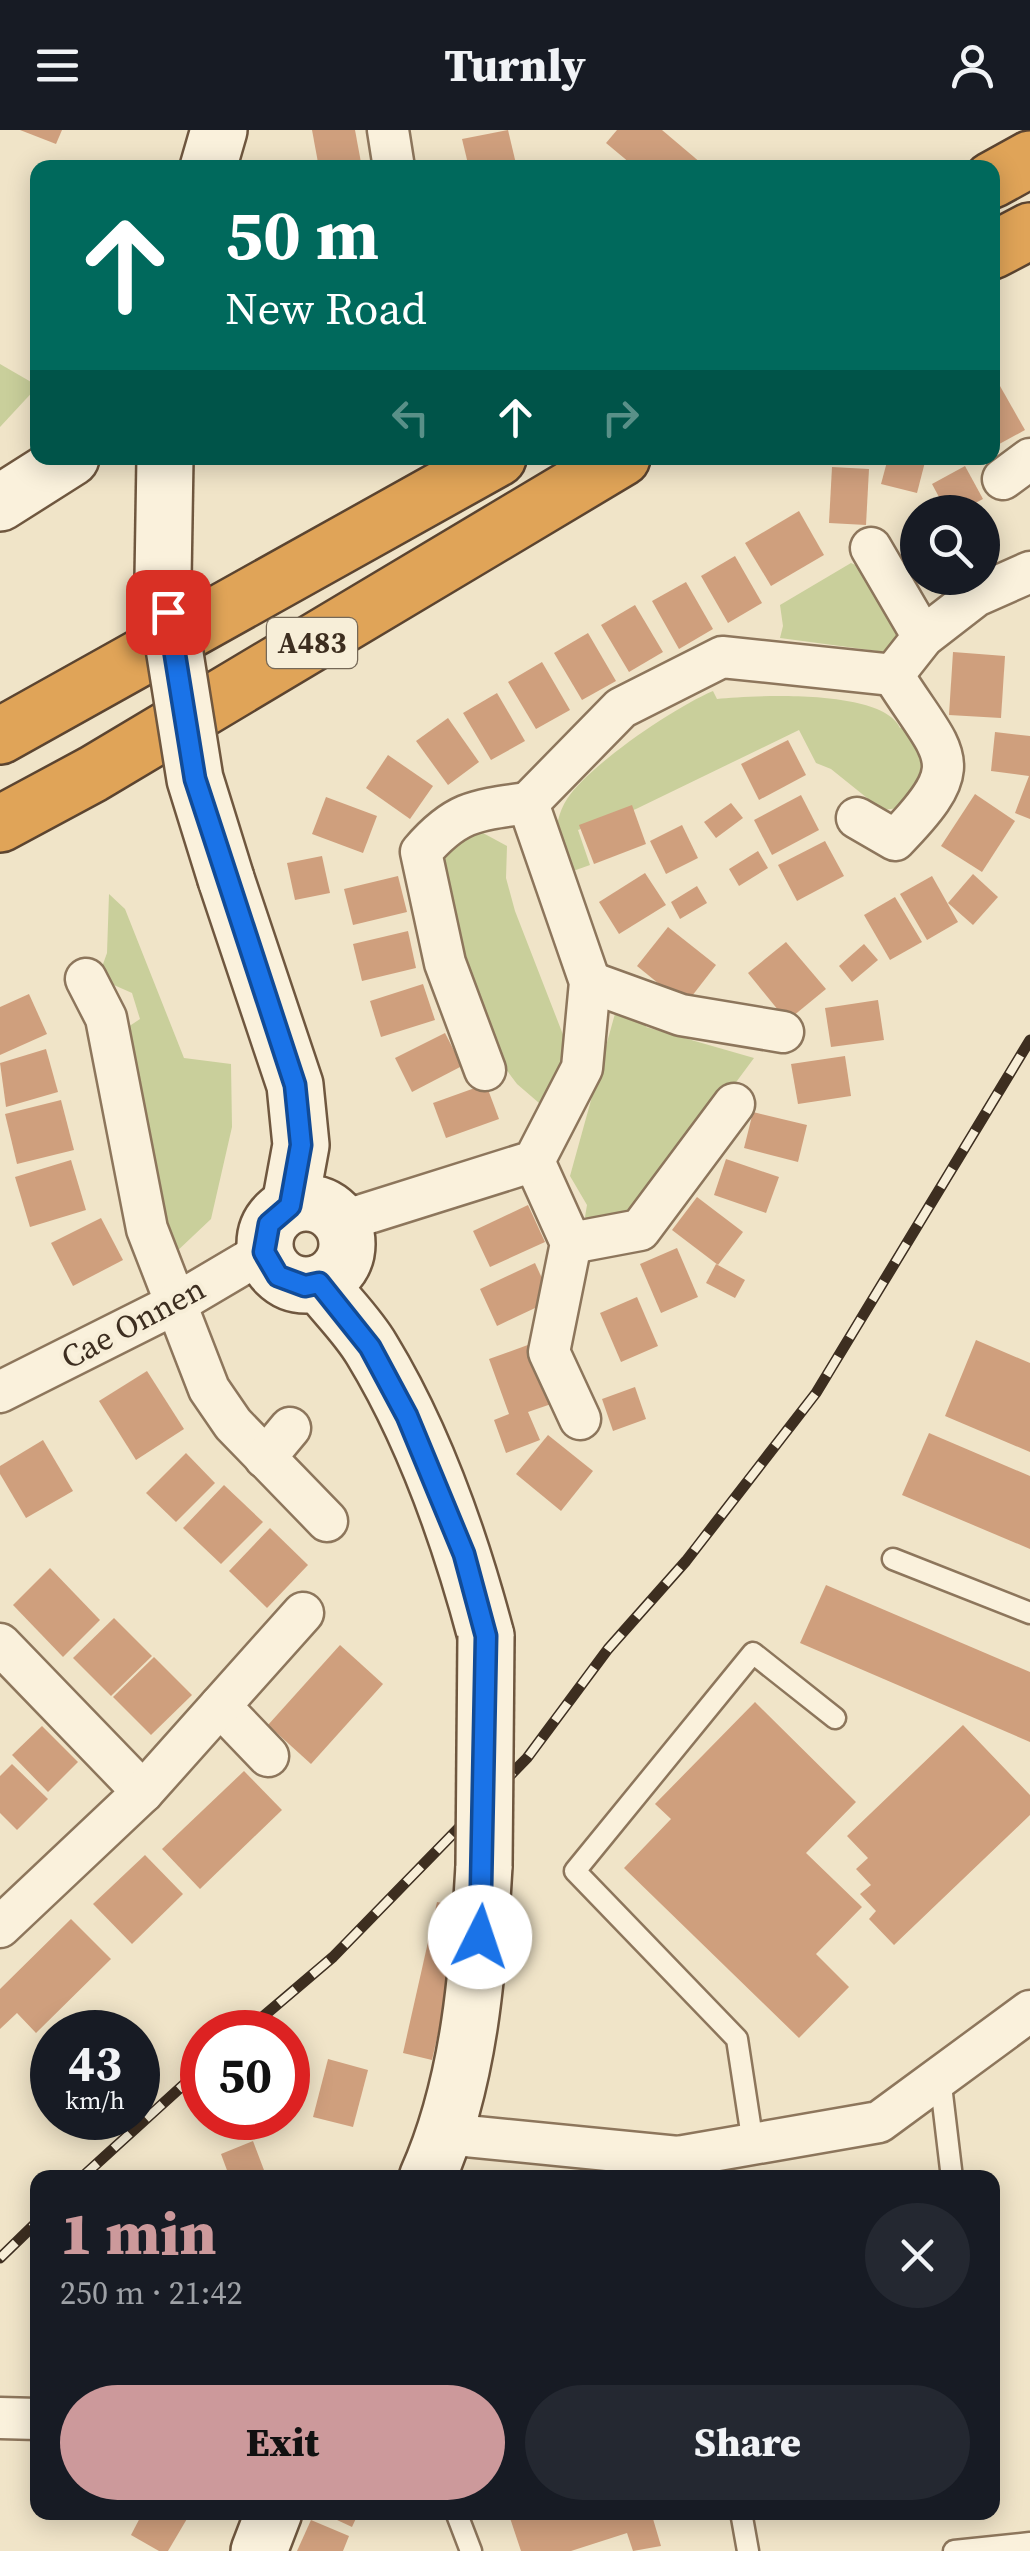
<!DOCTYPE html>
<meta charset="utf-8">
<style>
:root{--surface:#171b24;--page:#242831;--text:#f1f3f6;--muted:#9ea1a6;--accent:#cc999b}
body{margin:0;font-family:"Source Serif 4",serif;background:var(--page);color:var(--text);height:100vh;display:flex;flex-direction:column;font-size:38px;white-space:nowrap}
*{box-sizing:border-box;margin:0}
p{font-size:32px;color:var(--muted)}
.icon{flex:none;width:55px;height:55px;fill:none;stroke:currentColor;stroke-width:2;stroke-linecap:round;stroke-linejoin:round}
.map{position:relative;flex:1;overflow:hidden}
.sheet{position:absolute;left:30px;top:2040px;width:970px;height:350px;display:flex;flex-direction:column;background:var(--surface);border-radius:20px;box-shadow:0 5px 25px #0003}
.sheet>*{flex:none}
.hud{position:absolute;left:30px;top:30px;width:970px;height:305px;border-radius:20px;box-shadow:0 5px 25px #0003;background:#00695c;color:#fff;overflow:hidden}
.buttons{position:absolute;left:900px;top:365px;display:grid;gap:20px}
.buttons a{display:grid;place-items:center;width:100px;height:100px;border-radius:50%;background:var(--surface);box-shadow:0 5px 25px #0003;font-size:50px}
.speed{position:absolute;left:30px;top:1880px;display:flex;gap:20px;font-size:50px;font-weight:700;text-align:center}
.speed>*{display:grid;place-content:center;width:130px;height:130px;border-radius:50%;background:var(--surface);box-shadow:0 5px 25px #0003;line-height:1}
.speed small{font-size:25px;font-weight:400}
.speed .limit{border:15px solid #d22;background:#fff;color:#111}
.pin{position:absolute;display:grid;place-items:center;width:85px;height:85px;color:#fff;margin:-42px;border-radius:20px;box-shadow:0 5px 15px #0006}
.me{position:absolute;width:110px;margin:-55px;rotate:4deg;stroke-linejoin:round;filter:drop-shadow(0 0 8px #0008)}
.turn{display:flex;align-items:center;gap:35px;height:210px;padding:0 30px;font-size:45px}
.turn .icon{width:130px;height:130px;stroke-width:2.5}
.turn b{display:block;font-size:70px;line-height:85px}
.lanes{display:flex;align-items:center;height:95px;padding:0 30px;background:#0003;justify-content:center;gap:50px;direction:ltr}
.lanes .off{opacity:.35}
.round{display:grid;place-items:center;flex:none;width:105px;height:105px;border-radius:52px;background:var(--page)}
.head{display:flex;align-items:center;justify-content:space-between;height:170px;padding:0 30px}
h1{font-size:60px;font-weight:800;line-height:75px;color:var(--accent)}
.button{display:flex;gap:20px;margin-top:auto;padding:20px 30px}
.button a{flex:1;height:115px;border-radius:60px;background:var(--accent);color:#111;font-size:40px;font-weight:800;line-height:115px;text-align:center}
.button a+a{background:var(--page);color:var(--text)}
header{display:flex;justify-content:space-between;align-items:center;height:130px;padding:0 30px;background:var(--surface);font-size:45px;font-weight:800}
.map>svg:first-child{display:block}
</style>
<header><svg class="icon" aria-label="menu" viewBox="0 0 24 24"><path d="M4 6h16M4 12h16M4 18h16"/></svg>Turnly<svg class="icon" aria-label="person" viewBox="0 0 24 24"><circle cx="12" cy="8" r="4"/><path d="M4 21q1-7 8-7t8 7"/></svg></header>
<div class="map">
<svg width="1030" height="2421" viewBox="0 0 1030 2421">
<rect width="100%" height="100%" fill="#f0e4c8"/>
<g fill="#c9cf9b">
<polygon points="0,234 38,256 0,297"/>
<polygon points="851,433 867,440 898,507 885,522 780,508 783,496 780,475"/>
<path d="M713,561l4,8c39,-4 166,-10 183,29l8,-4 18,49 -27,35 -17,2 -51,-41 -15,-6 -17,-33 -163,79 -58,21 12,35 -31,11c-4,-25 -7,-54 8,-77 22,-34 108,-92 146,-108z"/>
<polygon points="483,703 507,716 506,748 515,781 567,915 565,944 546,979 517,954 491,919 437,725 469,706"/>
<polygon points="109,764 125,779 184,928 231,934 232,997 211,1089 174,1124 151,1064 125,899 140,889 132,863 98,848 107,823"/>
<polygon points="616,880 646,890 646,897 754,928 645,1075 596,1096 585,1087 587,1075 570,1046"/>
</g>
<g fill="#cf9f7d">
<polygon points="20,0 62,0 56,14"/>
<polygon points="312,0 355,0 362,38 319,38"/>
<polygon points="508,0 517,38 469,38 462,9"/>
<polygon points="617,0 662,0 701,33 697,38 636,38 606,13"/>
<polygon points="1000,256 1025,300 992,318 992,261"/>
<polygon points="888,328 926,328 917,363 881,354"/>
<polygon points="965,336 983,369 958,382 947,382 932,354"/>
<polygon points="832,337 869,339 866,395 829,393"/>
<polygon points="799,381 824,425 771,456 745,413"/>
<polygon points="735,426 762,473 728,493 701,446"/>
<polygon points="686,452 713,499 679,519 652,471"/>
<polygon points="635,475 663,522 629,542 601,495"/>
<polygon points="588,503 616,551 582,570 554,523"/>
<polygon points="953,522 1005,526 1001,588 949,585"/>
<polygon points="542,532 570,580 536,599 508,552"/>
<polygon points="497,563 525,611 491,630 463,583"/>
<polygon points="448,588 479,632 448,655 416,611"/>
<polygon points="995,602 1030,606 1030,689 1015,683 1029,646 991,641"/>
<polygon points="788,610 806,645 759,670 741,634"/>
<polygon points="388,625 433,656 410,689 366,658"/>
<polygon points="975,664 1015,691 982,742 941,716"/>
<polygon points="801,665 819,700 772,725 754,690"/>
<polygon points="326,667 377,686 363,723 312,704"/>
<polygon points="731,673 743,688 716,708 704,692"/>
<polygon points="632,675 646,714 594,734 579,695"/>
<polygon points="682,695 698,728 666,744 650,711"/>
<polygon points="825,711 844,746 797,771 778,735"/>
<polygon points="758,721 768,738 739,756 729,739"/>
<polygon points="322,726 330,763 295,770 287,733"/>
<polygon points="645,743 666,775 619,804 599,772"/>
<polygon points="973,744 998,767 973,795 948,773"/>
<polygon points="398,746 407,782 353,795 344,759"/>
<polygon points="932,746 958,792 927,810 900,764"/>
<polygon points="697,756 707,773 680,789 671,772"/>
<polygon points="895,767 922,812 890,830 864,785"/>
<polygon points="668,797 716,835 685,875 637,836"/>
<polygon points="408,801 416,838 362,851 353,814"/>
<polygon points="786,812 826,859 787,891 748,843"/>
<polygon points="864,814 878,830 852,852 839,836"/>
<polygon points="423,854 435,890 381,907 370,871"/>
<polygon points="29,864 47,904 0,925 0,877"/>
<polygon points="878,870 884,910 831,917 825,878"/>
<polygon points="445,903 462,936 412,962 395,928"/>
<polygon points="46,919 58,962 6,977 0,933"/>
<polygon points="845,926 851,966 798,974 791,934"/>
<polygon points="486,954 499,989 446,1008 433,973"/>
<polygon points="61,970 74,1020 17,1034 5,984"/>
<polygon points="753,982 807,995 798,1032 744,1018"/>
<polygon points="726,1029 779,1047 766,1083 714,1065"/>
<polygon points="71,1030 86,1080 30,1097 15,1047"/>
<polygon points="697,1067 743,1102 718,1135 672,1100"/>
<polygon points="528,1075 545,1112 490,1137 473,1101"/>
<polygon points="101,1088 123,1130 73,1156 51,1113"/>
<polygon points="677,1118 698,1167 661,1183 640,1134"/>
<polygon points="535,1133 552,1170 497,1196 480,1159"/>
<polygon points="716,1134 745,1150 735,1168 706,1153"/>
<polygon points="637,1167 658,1216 621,1232 600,1183"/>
<polygon points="976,1210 1030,1233 1030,1322 945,1286"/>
<polygon points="536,1212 557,1272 528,1282 540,1310 506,1323 494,1290 509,1284 489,1229"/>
<polygon points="147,1241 184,1299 136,1330 99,1271"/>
<polygon points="635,1257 646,1289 613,1301 602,1269"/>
<polygon points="929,1303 1030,1346 1030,1419 902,1365"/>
<polygon points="548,1305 593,1341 561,1381 516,1344"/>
<polygon points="43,1310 73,1361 26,1388 0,1344 0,1336"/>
<polygon points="186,1323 215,1353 176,1392 146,1363"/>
<polygon points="224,1355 263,1392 221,1434 183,1398"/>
<polygon points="270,1398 308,1435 267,1478 229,1441"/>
<polygon points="50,1438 100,1490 63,1527 13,1475"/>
<polygon points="826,1455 1030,1542 1030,1612 800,1513"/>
<polygon points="114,1488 152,1526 111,1566 73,1528"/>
<polygon points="340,1515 383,1554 311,1634 268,1595"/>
<polygon points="154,1527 192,1565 151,1605 113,1567"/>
<polygon points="755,1572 856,1672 806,1723 862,1777 816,1824 849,1857 799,1908 624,1738 671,1689 655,1674"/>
<polygon points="963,1595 1030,1665 1030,1685 894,1815 869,1789 876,1781 860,1764 871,1755 856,1739 868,1728 847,1706"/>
<polygon points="42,1596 78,1632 48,1662 12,1625"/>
<polygon points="12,1634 48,1669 17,1700 0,1683 0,1646"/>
<polygon points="244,1641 282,1680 200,1759 162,1719"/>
<polygon points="145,1725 183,1764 132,1814 93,1774"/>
<polygon points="437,1772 466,1778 432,1930 403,1923"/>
<polygon points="71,1789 111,1829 36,1903 17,1883 0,1899 0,1859"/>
<polygon points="328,1929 368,1940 353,1997 313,1987"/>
<polygon points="253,2011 267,2048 218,2048 228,2043 221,2024"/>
<polygon points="143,2382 191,2382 168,2421 159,2421 131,2405"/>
<polygon points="320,2382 359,2382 352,2397"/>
<polygon points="508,2382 651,2382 661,2416 633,2421 627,2403 571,2421 521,2421"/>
<polygon points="311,2390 349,2406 343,2421 297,2421"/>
</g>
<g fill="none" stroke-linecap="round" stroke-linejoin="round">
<g stroke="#8d765c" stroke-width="25">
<g id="lane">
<polyline points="893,1429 1030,1483"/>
<polyline points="940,1947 952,2048"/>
<polyline points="753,2014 737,1909 575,1741 753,1523 835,1588"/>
<polyline points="456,2382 471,2421"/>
<polyline points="741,2382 748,2421"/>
<polyline points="954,2421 1030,2413"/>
</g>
</g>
<g stroke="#8d765c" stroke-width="45">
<g id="street">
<polyline points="388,0 394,38"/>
<polyline points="1003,349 1030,329"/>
<polyline points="871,418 923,507"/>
<path d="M857,688l38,22c77,-79 50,-82 -2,-165"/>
<polyline points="86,849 106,888 147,1099 209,1259 233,1294 327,1391"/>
<polyline points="590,852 681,885 783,902"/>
<path d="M485,940l-40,-107 -24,-111c35,-41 55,-42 107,-49"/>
<polyline points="534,1031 571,1113 549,1222 580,1289"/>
<polyline points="340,1092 534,1031 582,938 590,852 528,673 621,578 722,527 893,545 923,507 976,466 1030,442"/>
<polyline points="571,1113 640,1100 734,974"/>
<polyline points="0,1262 177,1173 265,1121"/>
<polyline points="265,1328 290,1298"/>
<polyline points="0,1514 143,1662"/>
<polyline points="220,1576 268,1626"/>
<polyline points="0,1797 143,1662 303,1483"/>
<polyline points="446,2004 678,2027 879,1992 1030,1881"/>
<polyline points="0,2288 38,2289"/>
</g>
</g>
<g stroke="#6f573f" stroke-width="60">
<g id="secondary">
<polyline points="208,38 219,0"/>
<polyline points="0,373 71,328"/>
<polyline points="163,449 165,328"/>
<polyline points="226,749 295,955 301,1015 290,1075"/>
<circle cx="306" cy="1114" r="41"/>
<path d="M319,1153c17,22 39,43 53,67 53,87 88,188 114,286"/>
<path d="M427,2048c43,-96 51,-208 57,-312"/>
<polyline points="259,2421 274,2382"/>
</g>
</g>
<g stroke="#5b4430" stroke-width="60">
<g id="highway">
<polyline points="992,50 1030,29"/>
<polyline points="992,121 1030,101"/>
<polyline points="0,606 498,328"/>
<polyline points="0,694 93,644 622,328"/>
</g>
</g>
<use href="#lane" stroke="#faf1dc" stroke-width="20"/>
<use href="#street" stroke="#faf1dc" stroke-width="40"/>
<use href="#secondary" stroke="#faf1dc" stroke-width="55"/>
<use href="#highway" stroke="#e0a458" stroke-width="55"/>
<g stroke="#3d2e20" stroke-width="11">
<g id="rail">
<polyline points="245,1902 333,1827 527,1628 608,1519 686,1431 816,1263 1030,910"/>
<polyline points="81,2048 202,1938"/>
<polyline points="0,2128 38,2091"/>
</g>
</g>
<use href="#rail" stroke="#f7eed8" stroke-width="8" stroke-dasharray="22" stroke-linecap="butt"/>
<g stroke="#6f573f" stroke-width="60" stroke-linecap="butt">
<g id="secondary-bridge">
<polyline points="163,449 195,649 226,749"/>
<polyline points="484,1736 486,1506"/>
</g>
</g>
<use href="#secondary-bridge" stroke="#faf1dc" stroke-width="55"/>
</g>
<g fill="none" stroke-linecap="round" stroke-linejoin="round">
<g stroke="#114b97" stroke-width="25">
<polyline id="route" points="168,482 195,649 295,955 301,1015 290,1076 269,1094 264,1122 278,1146 305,1156 319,1153 370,1217 407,1286 464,1424 486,1506 480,1807"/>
</g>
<use href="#route" stroke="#1a73e8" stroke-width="18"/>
</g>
<g text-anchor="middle" stroke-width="8" stroke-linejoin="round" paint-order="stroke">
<rect fill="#f7eed8" stroke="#756857" stroke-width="2.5" x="267" y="488" width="90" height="50" rx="8"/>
<g font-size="30" font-weight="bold" fill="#3d2e20">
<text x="312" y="523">A483</text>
</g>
<g font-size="32" fill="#3d2e20" stroke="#f7eed8">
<text transform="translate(133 1193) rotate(-28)" y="11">Cae Onnen</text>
</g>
</g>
</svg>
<div class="buttons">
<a><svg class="icon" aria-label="search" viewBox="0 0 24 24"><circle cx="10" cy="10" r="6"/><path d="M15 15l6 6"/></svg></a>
</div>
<div class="speed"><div>43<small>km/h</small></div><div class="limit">50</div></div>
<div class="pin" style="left:168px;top:482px;background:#d93025"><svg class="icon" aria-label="arrive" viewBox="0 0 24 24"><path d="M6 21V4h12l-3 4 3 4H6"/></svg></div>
<svg class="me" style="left:480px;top:1807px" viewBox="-20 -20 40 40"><circle r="19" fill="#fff"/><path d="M0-13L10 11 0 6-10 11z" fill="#1a73e8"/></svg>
<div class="hud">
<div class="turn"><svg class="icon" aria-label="ahead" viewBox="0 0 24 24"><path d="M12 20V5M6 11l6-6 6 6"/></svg><div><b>50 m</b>New Road</div></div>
<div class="lanes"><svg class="icon off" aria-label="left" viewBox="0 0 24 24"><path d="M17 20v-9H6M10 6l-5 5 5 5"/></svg><svg class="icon" aria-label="ahead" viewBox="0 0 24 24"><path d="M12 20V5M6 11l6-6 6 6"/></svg><svg class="icon off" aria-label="right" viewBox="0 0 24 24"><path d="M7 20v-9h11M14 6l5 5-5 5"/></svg></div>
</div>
<section class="sheet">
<div class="head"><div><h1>1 min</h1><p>250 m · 21:42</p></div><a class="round"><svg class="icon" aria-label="close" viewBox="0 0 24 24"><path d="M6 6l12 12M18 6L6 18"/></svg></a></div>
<div class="button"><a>Exit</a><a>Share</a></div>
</section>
</div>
